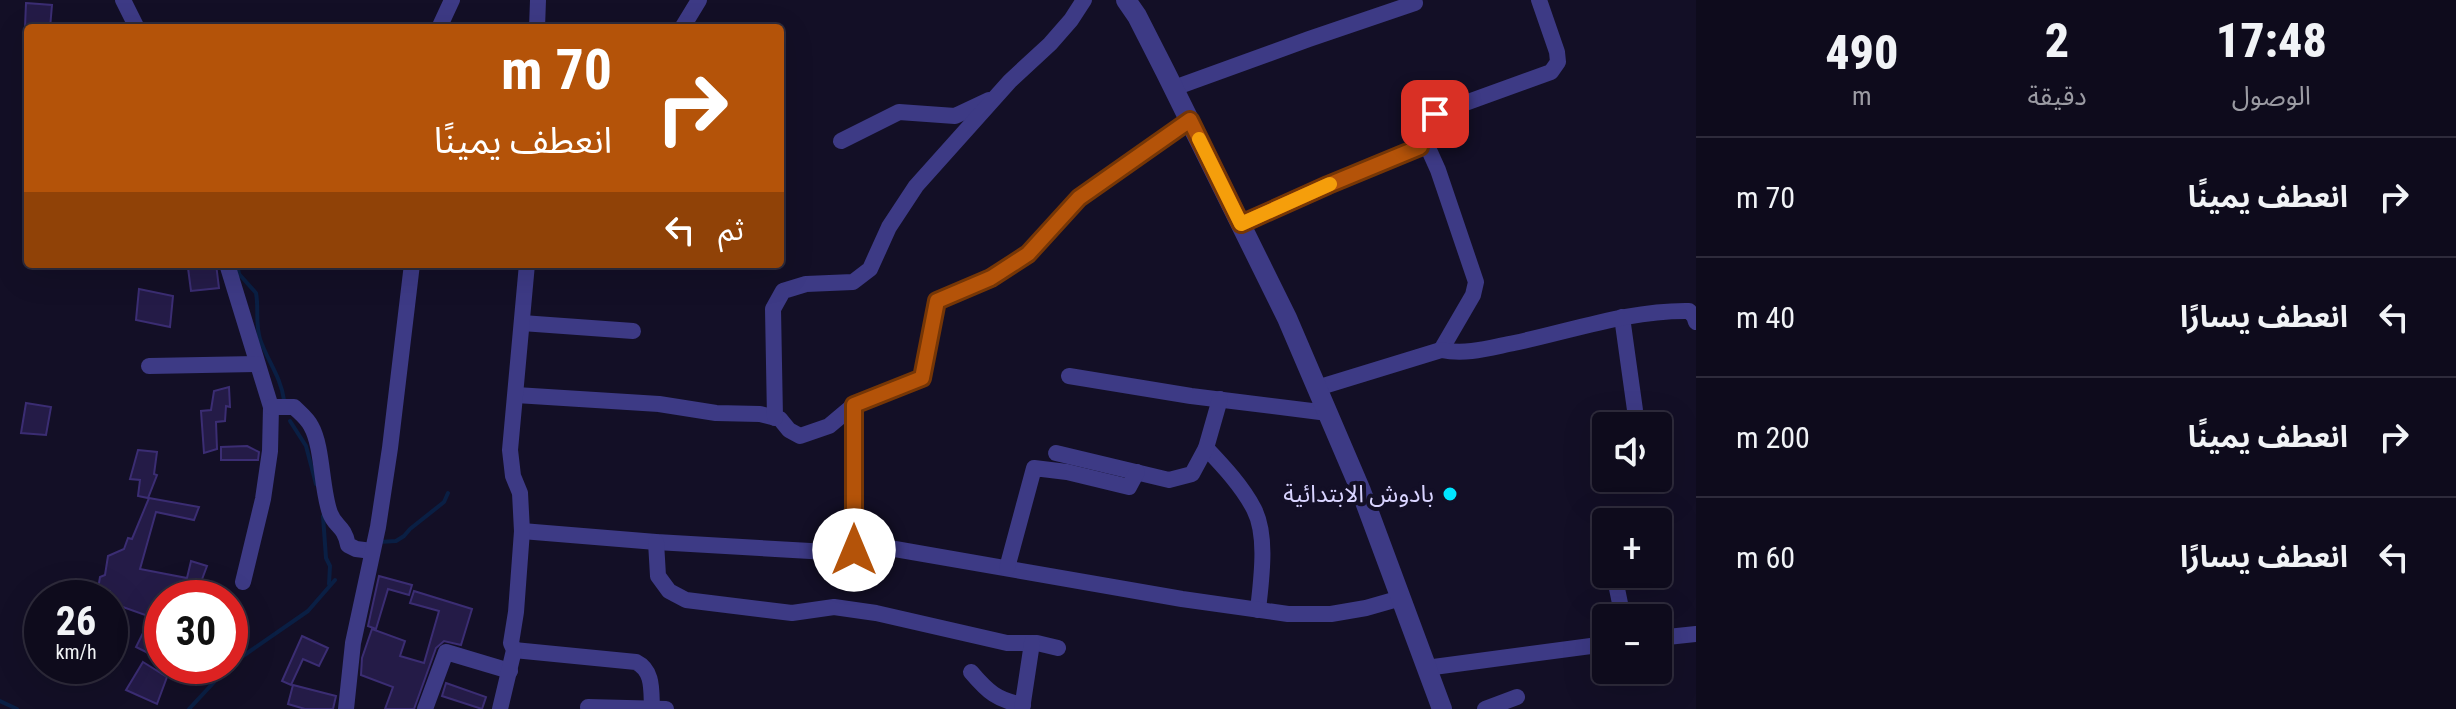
<!DOCTYPE html>
<html lang="ar">
<meta charset="utf-8">
<style>
:root{--surface:#0e0b1c;--page:#1c1929;--text:#f1f3f6;--muted:#9b9ba3;--line:#2e2b3b}
body{margin:0;font-family:"Roboto Condensed","Noto Sans Arabic",sans-serif;background:var(--page);color:var(--text);direction:rtl;height:100vh;display:flex;flex-direction:column;font-size:30px;white-space:nowrap}
*{box-sizing:border-box;margin:0}
p{font-size:26px;color:var(--muted)}
.icon{flex:none;width:44px;height:44px;fill:none;stroke:currentColor;stroke-width:2;stroke-linecap:round;stroke-linejoin:round}
.map{position:relative;flex:1;overflow:hidden;direction:ltr}
.drawer{display:flex;flex-direction:column;background:var(--surface);width:760px}
.drawer>*{flex:none}
.top-card{position:absolute;left:24px;top:24px;width:760px;height:244px;border-radius:8px;box-shadow:0 8px 32px #0002,0 0 0 2px var(--line);direction:rtl;background:#b45309;color:#fff;overflow:hidden}
.buttons{position:absolute;left:1592px;top:412px;display:grid;gap:16px}
.buttons a{display:grid;place-items:center;width:80px;height:80px;border-radius:8px;background:var(--surface);box-shadow:0 8px 32px #0002,0 0 0 2px var(--line);font-size:40px}
.speed{position:absolute;left:24px;top:580px;display:flex;gap:16px;font-size:40px;font-weight:700;text-align:center}
.speed>*{display:grid;place-content:center;width:104px;height:104px;border-radius:50%;background:var(--surface);box-shadow:0 8px 32px #0002,0 0 0 2px var(--line);line-height:1}
.speed small{font-size:20px;font-weight:400}
.speed .limit{border:12px solid #d22;background:#fff;color:#111}
.pin{position:absolute;display:grid;place-items:center;width:68px;height:68px;color:#fff;margin:-34px;border-radius:16px;box-shadow:0 4px 12px #0006}
.me{position:absolute;width:88px;margin:-44px;rotate:0deg;stroke-linejoin:round;filter:drop-shadow(0 0 6px #0008)}
.turn{display:flex;align-items:center;gap:28px;height:168px;padding:0 40px;font-size:36px}
.turn .icon{width:104px;height:104px;stroke-width:2.5}
.turn b{display:block;font-size:56px;line-height:68px}
.then{display:flex;align-items:center;height:76px;padding:0 40px;background:#0003;gap:16px;font-size:30px}
.eta{display:flex;justify-content:space-evenly;align-items:center;height:136px;text-align:center}
.eta b{font-size:48px;font-weight:800;line-height:56px}
ul{padding:0;list-style:none}
li{display:flex;align-items:center;gap:24px;height:120px;padding:0 40px;border-top:2px solid var(--line)}
li div{flex:1}
li b{display:block;font-size:30px}
li em{font-style:normal}
main{display:flex;flex:1;min-height:0}
.map>svg:first-child{display:block}
</style>
<main>
<section class="drawer">
<div class="eta">
<div><b>17:48</b><p>الوصول</p></div>
<div><b>2</b><p>دقيقة</p></div>
<div><b>490</b><p>m</p></div>
</div>
<ul>
<li><svg class="icon" aria-label="right" viewBox="0 0 24 24"><path d="M7 20v-9h11M14 6l5 5-5 5"/></svg><div><b>انعطف يمينًا</b></div><em>70 m</em></li>
<li><svg class="icon" aria-label="left" viewBox="0 0 24 24"><path d="M17 20v-9H6M10 6l-5 5 5 5"/></svg><div><b>انعطف يسارًا</b></div><em>40 m</em></li>
<li><svg class="icon" aria-label="right" viewBox="0 0 24 24"><path d="M7 20v-9h11M14 6l5 5-5 5"/></svg><div><b>انعطف يمينًا</b></div><em>200 m</em></li>
<li><svg class="icon" aria-label="left" viewBox="0 0 24 24"><path d="M17 20v-9H6M10 6l-5 5 5 5"/></svg><div><b>انعطف يسارًا</b></div><em>60 m</em></li>
</ul>
</section>
<div class="map">
<svg width="1696" height="709" viewBox="0 0 1696 709">
<rect width="100%" height="100%" fill="#130f26"/>
<g fill="none" stroke-linecap="round" stroke-linejoin="round">
<g stroke="#0a1f44" stroke-width="4">
<path d="M237,264l2,10 17,19c3,15 -1,30 4,46 7,21 21,38 24,61"/>
<polyline points="290,421 306,446 316,484"/>
<polyline points="323,516 326,558 330,566 329,584"/>
<polyline points="379,542 396,541 404,536 410,529 444,502 448,493"/>
<polyline points="230,665 308,611 335,580"/>
<polyline points="0,701 17,709"/>
<polyline points="189,709 229,666"/>
</g>
</g>
<g fill="#241b47" stroke="#3b2d73" stroke-width="2">
<polygon points="26,3 52,5 50,28 25,27"/>
<polygon points="216,264 219,288 191,291 188,268"/>
<polygon points="139,289 173,296 170,327 136,320"/>
<polygon points="229,387 230,407 226,406 225,421 216,422 217,449 204,453 201,411 211,410 214,391"/>
<polygon points="26,403 51,407 46,435 21,433"/>
<polygon points="247,446 259,452 258,460 221,460 221,447"/>
<polygon points="138,450 157,452 154,474 157,475 148,498 138,496 140,480 130,479"/>
<polygon points="149,498 199,507 194,520 156,512 140,569 187,578 191,561 207,566 195,598 162,598 162,641 154,656 136,647 151,617 123,607 110,638 110,591 98,589 100,577 105,575 108,556 124,549 128,538 132,539"/>
<polygon points="379,576 412,585 409,595 388,589 376,629 368,626"/>
<polygon points="414,591 472,609 461,645 444,641 436,648 414,709 385,709 393,687 361,675 362,658 372,629 405,641 400,656 424,663 439,611 410,603"/>
<polygon points="302,636 328,648 319,666 303,659 291,685 282,681"/>
<polygon points="143,662 167,677 157,704 126,690"/>
<polygon points="446,683 486,697 482,709 442,696"/>
<polygon points="293,685 336,696 333,709 305,709 288,704"/>
</g>
<g fill="none" stroke-linecap="round" stroke-linejoin="round">
<g stroke="#3d3a85" stroke-width="16">
<polyline points="123,0 137,28"/>
<polyline points="439,28 452,0"/>
<polyline points="537,28 538,0"/>
<polyline points="682,28 699,0"/>
<polyline points="1174,88 1309,39 1415,3"/>
<polyline points="841,141 899,112 955,116 989,100"/>
<polyline points="1420,147 1425,126 1435,114 1551,72 1558,62 1557,52 1539,0"/>
<polyline points="1241,224 1328,185 1420,147 1429,150 1438,170 1476,282 1473,295 1441,350"/>
<polyline points="227,264 271,407 270,451 263,499 243,582"/>
<polyline points="1622,317 1635,410"/>
<polyline points="522,323 633,331"/>
<polyline points="149,366 257,364"/>
<polyline points="1069,376 1191,396 1328,413"/>
<path d="M1317,388l124,-38c26,5 48,-2 73,-7 58,-12 115,-33 175,-32l5,5 2,6"/>
<polyline points="516,395 659,404 716,413 760,414 780,419 789,430 800,436 829,426 854,405 922,378 937,301 991,278 1028,254 1079,198 1190,120"/>
<polyline points="854,405 854,550"/>
<path d="M271,407h23c6,6 13,11 17,19 12,21 10,62 19,87 5,14 14,12 18,32l8,4 16,2"/>
<polyline points="775,418 773,309 783,291 806,284 853,282 870,269 889,227 916,186 1010,81 1050,44 1071,20 1084,0"/>
<path d="M1206,448c17,18 36,38 48,61 14,27 7,72 4,101"/>
<polyline points="1056,453 1169,480 1192,474 1206,448 1220,399"/>
<polyline points="1602,515 1606,536"/>
<polyline points="522,531 656,542 828,552 895,549 1182,599 1288,614 1331,614 1366,608 1401,598"/>
<polyline points="656,542 658,576 669,591 686,600 792,613 834,607 876,613 1007,643 1037,643 1058,648"/>
<polyline points="1007,568 1034,468 1067,472 1129,487 1137,472"/>
<polyline points="1614,574 1623,618"/>
<polyline points="1658,638 1696,634"/>
<path d="M514,650l122,12c18,9 15,29 16,47"/>
<polyline points="1426,668 1606,644"/>
<path d="M971,672c17,20 26,28 52,33"/>
<polyline points="588,707 666,709"/>
<polyline points="346,709 353,643 378,527 390,448 412,264"/>
<polyline points="425,709 446,652 510,671"/>
<polyline points="500,709 514,650 511,643 516,612 522,531 520,493 513,476 510,450 527,264"/>
<polyline points="1022,709 1032,643"/>
<polyline points="1485,709 1517,697"/>
</g>
<polyline stroke="#3d3a85" stroke-width="20" points="1126,0 1137,16 1166,73 1287,318 1361,491 1442,709"/>
</g>
<g fill="none" stroke-linecap="round" stroke-linejoin="round">
<g stroke="#753606" stroke-width="20">
<polyline id="route" points="854,550 854,405 922,378 937,301 991,278 1028,254 1079,198 1190,120 1241,224 1328,185 1420,147 1425,126 1435,114"/>
</g>
<use href="#route" stroke="#b45309" stroke-width="14"/>
<polyline stroke="#f59e0b" stroke-width="14" points="1199,139 1241,224 1330,184"/>
</g>
<circle fill="#00e5ff" stroke="#130f26" stroke-width="3" cx="1450" cy="494" r="8"/>
<g text-anchor="middle" stroke-width="8" stroke-linejoin="round" paint-order="stroke">
<g font-size="24" fill="#d9d4ff" stroke="#130f26" text-anchor="end">
<text x="1434" y="502">بادوش الابتدائية</text>
</g>
</g>
</svg>
<div class="buttons">
<a><svg class="icon" aria-label="sound" viewBox="0 0 24 24"><path d="M4 9h4l5-4v14l-5-4H4zM17 9q2 3 0 6"/></svg></a>
<a>+</a>
<a>−</a>
</div>
<div class="speed"><div>26<small>km/h</small></div><div class="limit">30</div></div>
<div class="pin" style="left:1435px;top:114px;background:#d93025"><svg class="icon" aria-label="arrive" viewBox="0 0 24 24"><path d="M6 21V4h12l-3 4 3 4H6"/></svg></div>
<svg class="me" style="left:854px;top:550px" viewBox="-20 -20 40 40"><circle r="19" fill="#fff"/><path d="M0-13L10 11 0 6-10 11z" fill="#b45309"/></svg>
<div class="top-card">
<div class="turn"><svg class="icon" aria-label="right" viewBox="0 0 24 24"><path d="M7 20v-9h11M14 6l5 5-5 5"/></svg><div><b>70 m</b>انعطف يمينًا</div></div>
<div class="then">ثم<svg class="icon" aria-label="left" viewBox="0 0 24 24"><path d="M17 20v-9H6M10 6l-5 5 5 5"/></svg></div>
</div>
</div>
</main>
